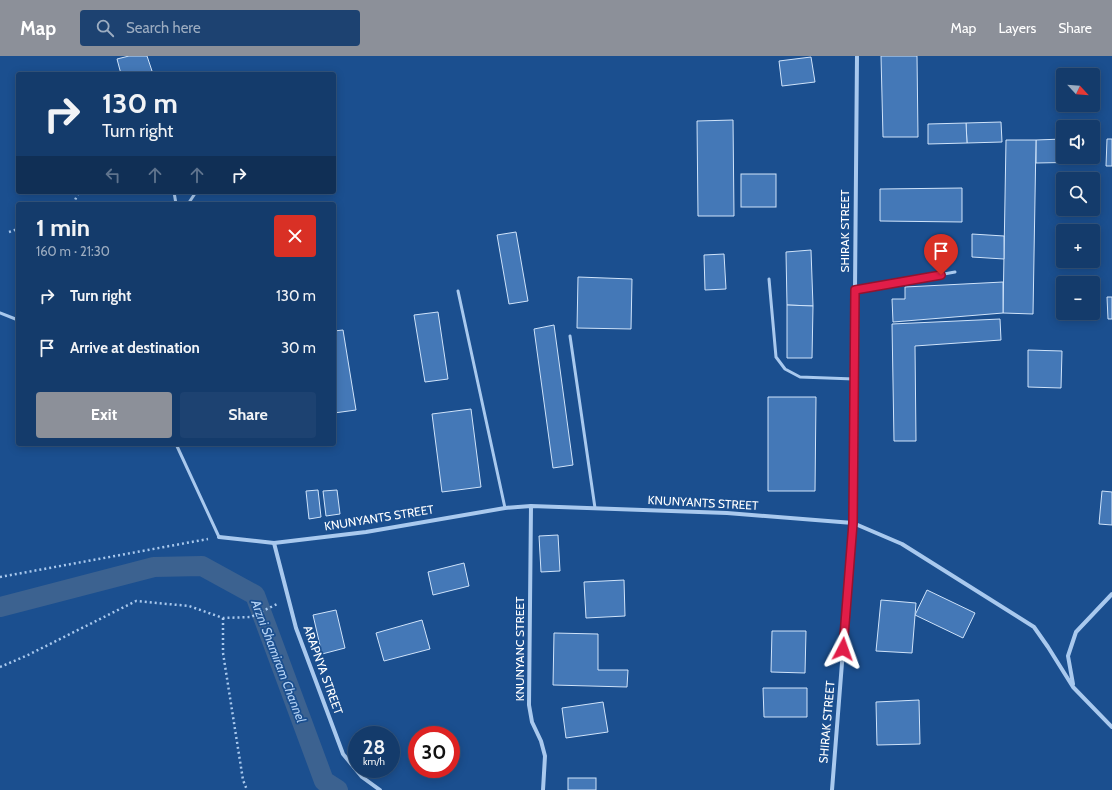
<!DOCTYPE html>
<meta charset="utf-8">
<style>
:root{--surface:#143b6b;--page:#1d4271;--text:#f1f3f6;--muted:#9dadc1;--line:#33557e;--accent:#8c9099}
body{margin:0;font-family:Cabin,sans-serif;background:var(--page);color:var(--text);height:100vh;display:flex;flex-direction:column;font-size:15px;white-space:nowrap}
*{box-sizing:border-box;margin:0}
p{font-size:13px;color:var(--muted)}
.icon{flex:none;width:22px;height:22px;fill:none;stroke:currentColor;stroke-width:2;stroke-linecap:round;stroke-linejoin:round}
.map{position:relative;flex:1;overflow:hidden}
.side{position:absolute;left:16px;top:146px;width:320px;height:244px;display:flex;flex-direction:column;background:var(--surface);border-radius:4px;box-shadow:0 2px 10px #0003,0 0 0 1px var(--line)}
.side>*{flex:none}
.top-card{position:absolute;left:16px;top:16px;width:320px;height:122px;border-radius:4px;box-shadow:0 2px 10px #0003,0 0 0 1px var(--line);background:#143b6b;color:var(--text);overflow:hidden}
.needle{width:26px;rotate:116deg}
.buttons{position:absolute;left:1056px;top:12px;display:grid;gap:8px}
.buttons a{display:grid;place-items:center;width:44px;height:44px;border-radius:4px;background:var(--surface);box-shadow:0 2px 10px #0003,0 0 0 1px var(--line);font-size:20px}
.speed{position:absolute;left:348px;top:670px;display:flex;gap:8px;font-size:20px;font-weight:700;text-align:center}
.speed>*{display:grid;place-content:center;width:52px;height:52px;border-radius:50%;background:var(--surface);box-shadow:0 2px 10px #0003,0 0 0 1px var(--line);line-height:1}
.speed small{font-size:10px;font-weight:400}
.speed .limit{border:6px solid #d22;background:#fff;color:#111}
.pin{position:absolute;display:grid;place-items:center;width:34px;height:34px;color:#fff;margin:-41px -17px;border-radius:50% 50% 50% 0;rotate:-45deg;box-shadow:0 0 4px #0007}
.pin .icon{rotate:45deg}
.me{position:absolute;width:44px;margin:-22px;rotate:4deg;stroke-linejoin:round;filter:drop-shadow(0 0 3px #0008)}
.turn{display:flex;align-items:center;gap:14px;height:84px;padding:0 20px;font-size:18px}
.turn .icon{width:52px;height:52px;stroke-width:2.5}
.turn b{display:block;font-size:28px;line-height:34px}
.lanes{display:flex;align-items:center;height:38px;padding:0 20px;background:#0003;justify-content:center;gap:20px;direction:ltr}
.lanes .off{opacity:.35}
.round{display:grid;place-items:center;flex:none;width:42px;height:42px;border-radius:4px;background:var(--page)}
.headline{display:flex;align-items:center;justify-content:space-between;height:68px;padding:0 20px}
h1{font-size:24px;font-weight:700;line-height:30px}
.primary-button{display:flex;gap:8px;margin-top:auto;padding:8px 20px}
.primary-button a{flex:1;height:46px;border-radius:4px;background:var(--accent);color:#fff;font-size:16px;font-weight:700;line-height:46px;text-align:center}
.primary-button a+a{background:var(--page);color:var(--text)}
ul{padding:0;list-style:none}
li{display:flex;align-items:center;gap:12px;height:52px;padding:0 20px}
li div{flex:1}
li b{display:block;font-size:15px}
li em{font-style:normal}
header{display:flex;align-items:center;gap:24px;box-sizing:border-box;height:56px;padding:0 20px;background:var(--accent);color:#fff}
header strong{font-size:19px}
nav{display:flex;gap:22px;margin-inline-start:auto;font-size:14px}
.search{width:280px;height:36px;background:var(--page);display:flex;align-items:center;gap:10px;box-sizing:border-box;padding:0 14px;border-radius:4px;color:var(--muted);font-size:15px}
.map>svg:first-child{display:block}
</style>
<header>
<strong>Map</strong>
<div class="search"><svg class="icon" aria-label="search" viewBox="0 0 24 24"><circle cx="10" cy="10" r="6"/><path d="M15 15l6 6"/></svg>Search here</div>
<nav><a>Map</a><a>Layers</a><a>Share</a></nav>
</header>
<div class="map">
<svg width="1112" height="734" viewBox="0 0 1112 734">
<rect width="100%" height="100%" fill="#1b4f8f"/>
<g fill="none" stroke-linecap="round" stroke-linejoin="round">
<polyline stroke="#3c6290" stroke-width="20" points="0,551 154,511 202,510 255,539 324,725 338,734"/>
</g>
<g fill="#4478b7" stroke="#cfe3fa">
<polygon points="129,0 147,0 152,15 143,18 121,18 117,3"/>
<polygon points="881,0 917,0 918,81 883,81"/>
<polygon points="811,1 815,26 782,30 779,5"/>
<polygon points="733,64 734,160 698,160 697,65"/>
<polygon points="1001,66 1002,86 967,87 966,67"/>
<polygon points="966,67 967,87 928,88 928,68"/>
<polygon points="1063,83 1063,101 1090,101 1090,106 1036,107 1036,84"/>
<polygon points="1107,83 1112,83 1112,110 1106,110"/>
<polygon points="1006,84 1036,84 1033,258 1003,257"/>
<rect x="741" y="118" width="35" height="33"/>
<polygon points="962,132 962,166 880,165 880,133"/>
<polygon points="516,176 528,245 509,248 497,179"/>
<polygon points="972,178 1004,180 1004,203 972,201"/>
<polygon points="811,194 813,250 787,249 786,196"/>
<polygon points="724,198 726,233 705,234 704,199"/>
<polygon points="578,221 632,223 631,273 577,272"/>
<polygon points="1003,226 1003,257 893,266 892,243 905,243 905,231"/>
<polygon points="1107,241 1112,241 1112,263 1108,263"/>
<polygon points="787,249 813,250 812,302 787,302"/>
<polygon points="438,256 448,323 425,326 414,259"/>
<polygon points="1000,263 1001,284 915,290 916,385 894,385 892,268"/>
<polygon points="554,269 573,409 553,412 534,273"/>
<polygon points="343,274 356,354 334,357 334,275"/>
<polygon points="1028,294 1062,295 1061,332 1028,331"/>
<polygon points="768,341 816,341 815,435 768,435"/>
<polygon points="471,353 481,431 442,436 432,358"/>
<polygon points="318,434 321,461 309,463 306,435"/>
<polygon points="337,434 340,458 326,460 323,435"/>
<polygon points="1102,435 1112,436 1112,469 1099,468"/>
<polygon points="558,479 560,515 541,516 539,480"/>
<polygon points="464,507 469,530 433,539 428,516"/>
<polygon points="624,524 625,560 586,562 584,526"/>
<polygon points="927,534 975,557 963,582 915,559"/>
<polygon points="881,544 916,547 912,597 876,595"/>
<polygon points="336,554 345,592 322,598 313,559"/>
<polygon points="422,564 430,593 384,605 376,577"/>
<polygon points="772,575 806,575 805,617 771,616"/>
<polygon points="554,577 598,578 598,614 628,614 627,631 553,629"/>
<polygon points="763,632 807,632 807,661 764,661"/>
<polygon points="919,644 920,688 877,689 876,646"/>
<polygon points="603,646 608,676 566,682 562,652"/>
<rect x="568" y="722" width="28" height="12"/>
</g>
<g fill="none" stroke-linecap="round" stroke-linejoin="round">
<g stroke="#a9c9ee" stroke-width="2.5" stroke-dasharray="2 3" stroke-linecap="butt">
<polyline points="73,148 79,136"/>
<polyline points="9,176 18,173"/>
<polyline points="0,521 208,483"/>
<polyline points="223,562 223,597 243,724 247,734"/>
<polyline points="0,611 28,599 136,545 189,550 223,562 251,561 279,547"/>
</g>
<g stroke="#a9c9ee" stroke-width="3">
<polyline points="174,136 176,148"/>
<polyline points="188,148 196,136"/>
<polyline points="769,223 776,301 785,313 800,321 854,323"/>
<polyline points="855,234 955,216"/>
<polyline points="458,235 505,452"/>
<polyline points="0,257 18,264"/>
<polyline points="570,280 595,452"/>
<polyline points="176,388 219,481"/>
</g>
<g stroke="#a9c9ee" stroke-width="4">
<polyline points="531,450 529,649 532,666 541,685 545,700 543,734"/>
<polyline points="219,481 274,487 366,476 505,452 531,450 727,457 853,467 902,488 1034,571 1048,591 1073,631 1112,671"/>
<polyline points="274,487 296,572 343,698 362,721 380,734"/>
<polyline points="1073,628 1068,600 1076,576 1112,538"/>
<polyline points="832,734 853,467 857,0"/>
</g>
</g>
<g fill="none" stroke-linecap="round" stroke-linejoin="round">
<g stroke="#92132f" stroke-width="10">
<polyline id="route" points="843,593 853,467 855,234 941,219"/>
</g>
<use href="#route" stroke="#e11d48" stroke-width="7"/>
</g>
<g text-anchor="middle" stroke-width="3.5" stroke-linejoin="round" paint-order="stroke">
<g font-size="12" fill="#fff" stroke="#1b4f8f">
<text transform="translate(845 175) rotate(-90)" y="4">SHIRAK STREET</text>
<text transform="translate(703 447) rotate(3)" y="4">KNUNYANTS STREET</text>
<text transform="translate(379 462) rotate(-9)" y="4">KNUNYANTS STREET</text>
<text transform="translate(520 593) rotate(-90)" y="4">KNUNYANC STREET</text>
<text transform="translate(323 614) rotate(70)" y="4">ARAPNYA STREET</text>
<text transform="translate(827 666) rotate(-85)" y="4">SHIRAK STREET</text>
</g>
<g font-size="13" font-style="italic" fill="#b5d3f5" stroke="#1b4f8f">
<text transform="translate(279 605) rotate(69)" y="5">Arzni Shamiram Channel</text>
</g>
</g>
</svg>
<div class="buttons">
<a><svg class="needle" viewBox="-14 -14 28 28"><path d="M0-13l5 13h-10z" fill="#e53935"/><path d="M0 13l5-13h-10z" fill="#9dadc1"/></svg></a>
<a><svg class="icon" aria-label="sound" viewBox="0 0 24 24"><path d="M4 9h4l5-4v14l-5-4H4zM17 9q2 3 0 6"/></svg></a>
<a><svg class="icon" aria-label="search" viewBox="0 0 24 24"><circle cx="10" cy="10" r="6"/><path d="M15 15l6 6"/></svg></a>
<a>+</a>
<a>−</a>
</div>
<div class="speed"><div>28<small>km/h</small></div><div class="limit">30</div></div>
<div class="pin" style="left:941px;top:219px;background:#d93025"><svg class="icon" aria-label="arrive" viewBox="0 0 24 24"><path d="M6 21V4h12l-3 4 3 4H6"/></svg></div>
<svg class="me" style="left:843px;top:593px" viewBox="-20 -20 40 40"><path d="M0-17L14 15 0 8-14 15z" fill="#e11d48" stroke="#fff" stroke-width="4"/></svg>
<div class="top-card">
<div class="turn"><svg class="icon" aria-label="right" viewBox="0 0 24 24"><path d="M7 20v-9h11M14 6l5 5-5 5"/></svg><div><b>130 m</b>Turn right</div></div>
<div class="lanes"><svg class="icon off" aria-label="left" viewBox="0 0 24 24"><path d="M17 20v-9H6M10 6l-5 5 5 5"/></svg><svg class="icon off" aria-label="ahead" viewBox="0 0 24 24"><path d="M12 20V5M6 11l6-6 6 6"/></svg><svg class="icon off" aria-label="ahead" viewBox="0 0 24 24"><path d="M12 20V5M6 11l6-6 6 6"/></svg><svg class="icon" aria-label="right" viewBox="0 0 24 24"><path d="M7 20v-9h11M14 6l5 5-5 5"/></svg></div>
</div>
<section class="side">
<div class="headline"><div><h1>1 min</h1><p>160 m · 21:30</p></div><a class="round" style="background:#d93025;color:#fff"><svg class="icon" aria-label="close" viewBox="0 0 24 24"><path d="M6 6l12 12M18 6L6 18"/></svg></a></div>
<ul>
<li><svg class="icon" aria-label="right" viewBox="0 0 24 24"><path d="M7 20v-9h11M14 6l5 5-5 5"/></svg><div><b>Turn right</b></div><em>130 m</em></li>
<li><svg class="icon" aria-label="arrive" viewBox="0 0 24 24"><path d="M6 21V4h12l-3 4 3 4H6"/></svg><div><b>Arrive at destination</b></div><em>30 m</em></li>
</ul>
<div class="primary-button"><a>Exit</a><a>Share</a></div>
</section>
</div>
